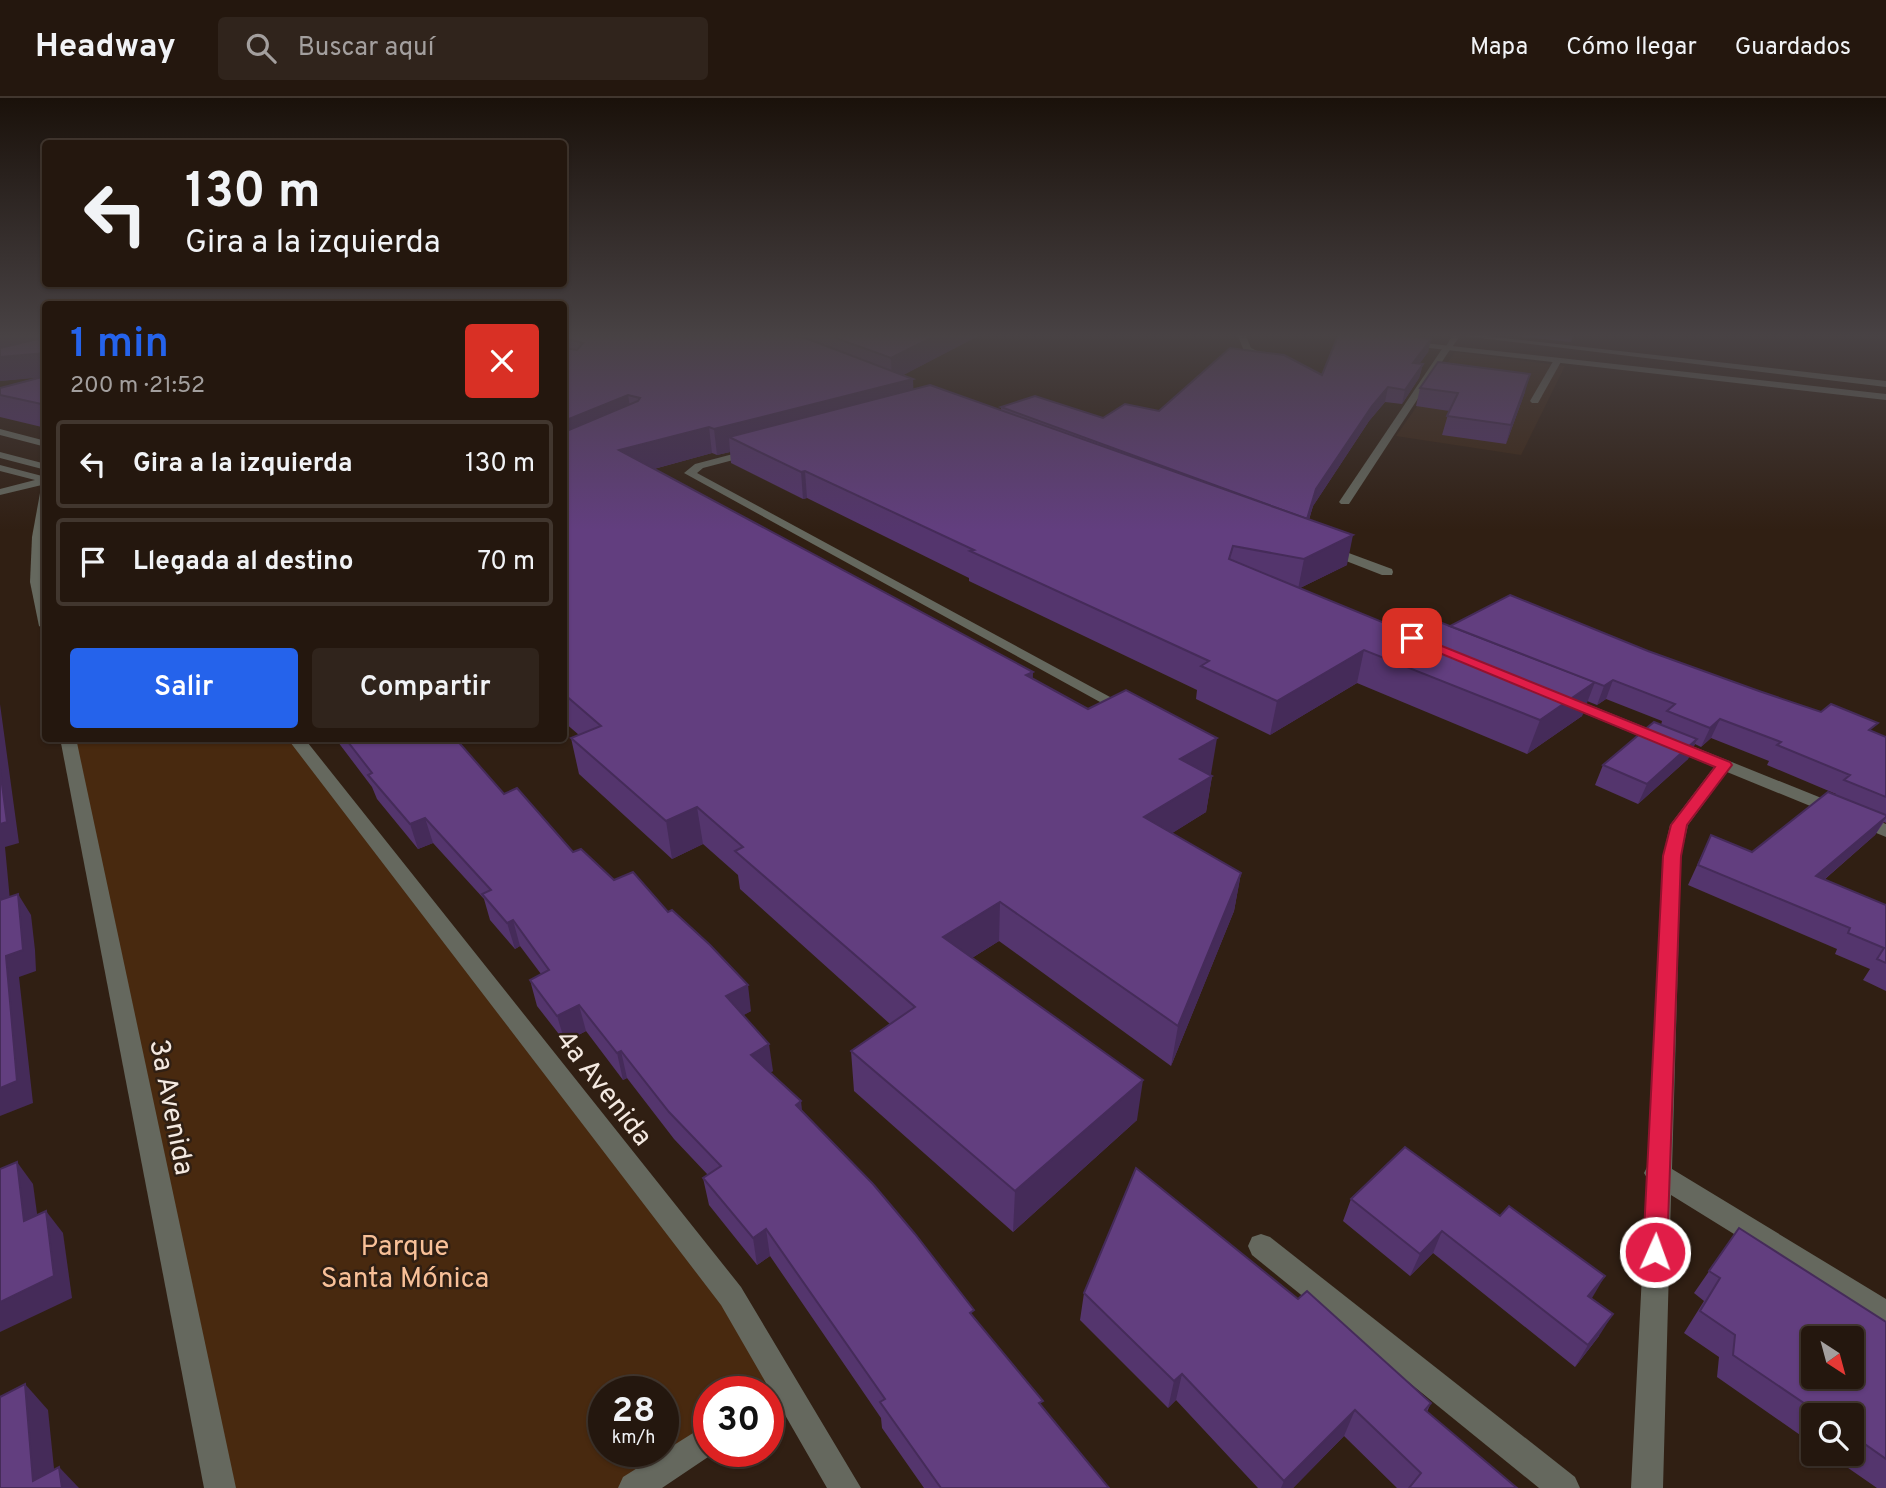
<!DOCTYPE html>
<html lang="es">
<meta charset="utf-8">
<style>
:root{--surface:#24170e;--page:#30241c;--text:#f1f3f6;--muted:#a39f9e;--line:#41362e;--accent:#2563eb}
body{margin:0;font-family:Overpass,sans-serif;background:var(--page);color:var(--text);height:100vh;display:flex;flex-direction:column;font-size:26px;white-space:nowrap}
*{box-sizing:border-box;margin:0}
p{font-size:23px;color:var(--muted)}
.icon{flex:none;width:38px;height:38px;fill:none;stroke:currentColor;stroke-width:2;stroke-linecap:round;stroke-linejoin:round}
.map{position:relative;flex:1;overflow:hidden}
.drawer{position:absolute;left:42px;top:203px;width:525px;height:441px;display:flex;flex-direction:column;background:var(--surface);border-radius:7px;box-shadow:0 2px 5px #0004,0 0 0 2px var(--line)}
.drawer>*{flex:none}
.guide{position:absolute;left:42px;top:42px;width:525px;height:147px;border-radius:7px;box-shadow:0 2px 5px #0004,0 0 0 2px var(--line);background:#24170e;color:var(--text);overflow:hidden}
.needle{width:46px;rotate:144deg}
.fabs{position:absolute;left:1801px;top:1228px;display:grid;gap:14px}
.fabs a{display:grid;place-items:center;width:63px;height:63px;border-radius:7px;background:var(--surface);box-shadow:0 2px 5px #0004,0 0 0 2px var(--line);font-size:35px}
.speed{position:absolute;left:588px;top:1278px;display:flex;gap:14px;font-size:35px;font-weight:700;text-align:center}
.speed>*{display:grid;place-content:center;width:91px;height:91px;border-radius:50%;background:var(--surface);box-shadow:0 2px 5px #0004,0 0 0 2px var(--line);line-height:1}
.speed small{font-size:18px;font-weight:400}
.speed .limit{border:10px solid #d22;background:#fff;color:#111}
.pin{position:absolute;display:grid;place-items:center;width:60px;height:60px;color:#fff;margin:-30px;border-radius:14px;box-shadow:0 4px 10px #0006}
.me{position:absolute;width:77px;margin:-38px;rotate:2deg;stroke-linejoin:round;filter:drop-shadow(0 0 5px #0008)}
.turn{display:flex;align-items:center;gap:24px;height:147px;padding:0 28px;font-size:32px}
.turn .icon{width:91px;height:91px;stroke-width:2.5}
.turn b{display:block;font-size:49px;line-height:60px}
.round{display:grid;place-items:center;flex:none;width:74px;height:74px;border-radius:7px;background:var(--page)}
.headline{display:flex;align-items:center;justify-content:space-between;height:119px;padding:0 28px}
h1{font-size:42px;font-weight:600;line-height:52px;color:var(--accent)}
.action{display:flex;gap:14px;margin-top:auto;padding:14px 28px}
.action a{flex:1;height:80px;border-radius:7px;background:var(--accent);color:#fff;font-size:28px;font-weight:600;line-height:80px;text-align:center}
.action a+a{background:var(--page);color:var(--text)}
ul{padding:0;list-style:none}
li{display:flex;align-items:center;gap:21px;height:88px;margin:0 14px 10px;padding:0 14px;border:4px solid var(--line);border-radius:7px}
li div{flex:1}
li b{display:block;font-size:26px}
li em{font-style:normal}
header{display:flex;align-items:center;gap:42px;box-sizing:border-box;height:98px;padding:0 35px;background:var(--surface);border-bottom:2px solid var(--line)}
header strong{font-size:33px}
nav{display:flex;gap:38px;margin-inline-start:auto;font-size:24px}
.search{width:490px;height:63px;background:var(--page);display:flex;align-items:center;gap:18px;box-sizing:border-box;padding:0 24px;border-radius:7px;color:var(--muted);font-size:26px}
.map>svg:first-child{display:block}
</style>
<header>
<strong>Headway</strong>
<div class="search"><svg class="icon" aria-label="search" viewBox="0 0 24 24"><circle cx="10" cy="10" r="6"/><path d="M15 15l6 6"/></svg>Buscar aquí</div>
<nav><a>Mapa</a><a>Cómo llegar</a><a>Guardados</a></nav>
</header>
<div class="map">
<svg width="1886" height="1390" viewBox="0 0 1886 1390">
<rect width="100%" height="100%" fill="#301f13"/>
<polygon fill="#3c2615" points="1455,254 1565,268 1521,357 1396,338"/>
<path fill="#48290f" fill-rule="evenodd" d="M68,641h223l495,648 -18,4h-59v47l-75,50h-414zM604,1293h59v60h-59z"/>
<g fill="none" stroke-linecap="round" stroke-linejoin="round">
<g fill="#65685e" fill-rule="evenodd">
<polygon points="1238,238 1246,238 1251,250 1276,262 1269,264 1244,253"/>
<polygon points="1444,248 1451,250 1349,406 1341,406 1339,404"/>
<polygon points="1555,260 1562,262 1538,305 1532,305 1530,303"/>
<polygon points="0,331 46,343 46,349 0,337"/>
<polygon points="752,351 756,352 756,356 703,370 697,375 1134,612 1132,615 1120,615 684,375 695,366"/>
<polygon points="1327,447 1392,471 1393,474 1392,477 1382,477 1323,454 1323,448"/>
</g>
<g fill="#65685e" fill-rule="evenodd">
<polygon points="1452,238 1460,238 1450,252 1444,252"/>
<polygon points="0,354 46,366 46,372 0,360"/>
<polygon points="0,367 46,379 46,386 0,397 0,391 35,382 0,373"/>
<polygon points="46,392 46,532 39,528 30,484 32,439 40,395"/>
<polygon points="1565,597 1886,726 1886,739 1727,674 1688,727 1681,758 1672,1071 1886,1201 1886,1230 1671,1097 1663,1390 1631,1390 1647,1080 1644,1075 1647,1069 1663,758 1670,727 1714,669 1559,605 1557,602 1559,599"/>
<polygon points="60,640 76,640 236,1390 204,1390"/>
<polygon points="287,640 304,640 741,1189 861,1390 827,1390 781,1310 768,1316 768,1293 756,1293 766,1285 721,1207"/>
<polygon points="1261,1136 1270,1139 1575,1379 1580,1390 1539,1390 1252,1157 1248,1148 1252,1139"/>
<polygon points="709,1325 709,1353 717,1353 662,1390 618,1390 623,1379"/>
</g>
<g fill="#65685e" fill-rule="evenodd">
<polygon points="1463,238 1486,238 1886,283 1886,289"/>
<polygon points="1406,243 1886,296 1886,302 1403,247"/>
</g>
</g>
<g fill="#54356d">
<polygon points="0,238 46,238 46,330 0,319 0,290 39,279 0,283"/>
<polygon points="564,238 978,238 903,277 913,281 913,291 1001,312 1001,309 1103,320 1159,313 1322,277 1431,241 1428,254 1419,266 1423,266 1419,280 1402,306 1385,304 1369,323 1313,408 1309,422 1347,467 1300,490 1411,536 1450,528 1648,553 1886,639 1886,725 1884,724 1875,737 1824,782 1886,807 1886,893 1863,882 1870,871 1835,856 1837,851 1688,787 1711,737 1752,754 1836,696 1767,667 1769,663 1711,640 1701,649 1695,646 1688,661 1638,706 1595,687 1603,667 1661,627 1662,623 1606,601 1597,607 1587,603 1582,618 1527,656 1357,585 1270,637 1196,601 1197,592 969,483 969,480 807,400 803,401 731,365 730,354 717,357 712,355 654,371 1033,581 1211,676 1209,677 1212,678 1206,714 1172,735 1241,775 1234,813 1171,968 999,843 972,860 1137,1022 1013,1134 854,993 851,953 890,926 740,791 738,777 703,746 672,761 579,676 571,640 579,637 564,624"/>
<polygon points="1514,238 1573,238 1571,244"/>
<polygon points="1420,290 1525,294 1506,346 1442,337 1449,313 1416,308"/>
<polygon points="337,640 455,640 504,696 573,754 751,913 743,917 773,973 770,974 974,1219 1042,1309 1109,1390 924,1390 882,1330 881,1320 770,1158 757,1167 709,1107 703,1080 708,1077 674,1041 627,980 623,982 586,933 565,944 537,908 530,882 541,876 520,848 515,851 490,822 484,801 433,745 418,751 377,701 372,689 338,644"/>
<polygon points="1405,1049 1599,1238 1575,1269 1433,1155 1410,1178 1343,1123 1351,1101"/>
<polygon points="1739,1130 1886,1224 1886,1390 1877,1390 1828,1356 1852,1356 1852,1318 1813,1318 1813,1346 1717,1279 1719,1259 1684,1235 1704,1203 1694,1195"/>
<polygon points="1084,1195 1298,1201 1431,1305 1427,1314 1517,1390 1397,1390 1344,1338 1293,1390 1258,1390 1176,1302 1168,1310 1080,1222"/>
</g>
<g fill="#452b59">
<polygon points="0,238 38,238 45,254 46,279 0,283"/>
<polygon points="935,238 978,238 892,283 891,260"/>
<polygon points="1431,241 1428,254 1410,279 1413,265"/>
<polygon points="1423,266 1419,280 1402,306 1405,292"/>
<polygon points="1530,276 1525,294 1506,346 1511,327"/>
<polygon points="913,281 914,305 729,339 730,354 717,357 714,331"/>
<polygon points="1388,289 1385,304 1369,323 1313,408 1304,438 1307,421 1316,391 1372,308"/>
<polygon points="628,297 632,322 564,351 564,323"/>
<polygon points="709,329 712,355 624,379 619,352"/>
<polygon points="805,373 807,400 803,401 801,374"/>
<polygon points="1353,437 1347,467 1298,491 1304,461"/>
<polygon points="1364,552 1357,585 1270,637 1277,603"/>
<polygon points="1033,574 1032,608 1026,577"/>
<polygon points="1613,582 1606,601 1597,607 1604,588"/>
<polygon points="1595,584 1582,618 1527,656 1540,622"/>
<polygon points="0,606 19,745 5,749 12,824 0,804"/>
<polygon points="1720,621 1711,640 1701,649 1710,630"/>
<polygon points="1217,640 1211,676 1175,697 1180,661"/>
<polygon points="1697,641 1688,661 1638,706 1647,686"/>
<polygon points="1212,678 1206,714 1139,756 1144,719"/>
<polygon points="697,709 703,746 672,761 666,723"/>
<polygon points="1886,719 1875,737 1804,799 1816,778"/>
<polygon points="425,720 433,745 418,751 410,726"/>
<polygon points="1241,775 1234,813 1171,968 1178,928"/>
<polygon points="18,796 31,817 35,852 36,873 19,879 33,1005 0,1018 0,990 6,858"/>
<polygon points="1000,804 999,843 943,878 943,839"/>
<polygon points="513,822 520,848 515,851 507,825"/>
<polygon points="748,887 751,913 730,925 726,898"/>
<polygon points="579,907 586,933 565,944 557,918"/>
<polygon points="769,946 773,973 755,984 751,957"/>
<polygon points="621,953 627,980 623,982 617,955"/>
<polygon points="1143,982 1137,1022 1013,1134 1015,1093"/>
<polygon points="801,1003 804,1030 796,1007"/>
<polygon points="17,1064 33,1086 41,1145 24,1123"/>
<polygon points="46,1113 63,1135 72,1200 0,1234 0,1204"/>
<polygon points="766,1131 770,1158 757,1167 753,1140"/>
<polygon points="1442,1133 1433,1155 1410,1178 1420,1156"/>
<polygon points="1605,1178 1592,1200 1575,1220 1588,1198"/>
<polygon points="1613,1216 1599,1238 1575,1269 1588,1247"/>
<polygon points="1182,1276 1176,1302 1168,1310 1174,1283"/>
<polygon points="25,1286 48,1312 56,1390 33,1383"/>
<polygon points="1355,1312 1344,1338 1293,1390 1281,1390 1284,1383"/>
<polygon points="59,1369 79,1390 62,1390"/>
</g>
<g fill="#623e7f" stroke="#452b59" stroke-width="2" fill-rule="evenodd">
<polygon points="39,238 46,238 46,255 0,259 0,250 38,241"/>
<polygon points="564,238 795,238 808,241 913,281 714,331 709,329 619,352 1033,574 1026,577 1088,611 1126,592 1217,640 1180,661 1212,678 1144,719 1241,775 1178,928 1000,804 943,839 1143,982 1015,1093 851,953 915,909 735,753 743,749 697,709 666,723 571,640 601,628 564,596 564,334 638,303 640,300 628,297 564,323 564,250 577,252 583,245 564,240"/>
<polygon points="830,238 935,238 891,260"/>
<polygon points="1338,238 1410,238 1431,241 1413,265 1423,266 1405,292 1388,289 1372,308 1316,391 1307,421 1001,309 1035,298 1103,320 1125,306 1159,313 1230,250 1284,257 1322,277"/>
<polygon points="1438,264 1530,276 1511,327 1447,318 1458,295 1420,290"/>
<polygon points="46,278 46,307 0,297 0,290"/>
<polygon points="930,287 1353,437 1304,461 1233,448 1229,461 1411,536 1437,523 1595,584 1540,622 1364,552 1277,603 1201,568 1209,563 970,453 974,452 805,373 801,374 729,339"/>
<polygon points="1510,497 1648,553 1759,593 1821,614 1831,606 1878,625 1869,632 1886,639 1886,699 1844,682 1850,677 1777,647 1781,644 1720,621 1710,630 1667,613 1675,606 1613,582 1604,588 1450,528"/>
<polygon points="1654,624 1697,641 1647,686 1603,667"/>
<polygon points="345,640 455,640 504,696 517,690 573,754 581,751 614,782 633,774 668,814 672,812 710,847 748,887 726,898 769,946 751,957 801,1003 796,1007 873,1086 915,1136 974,1212 970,1215 1043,1303 1039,1305 1109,1390 941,1390 880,1304 885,1301 766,1131 753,1140 703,1080 721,1068 669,1014 621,953 617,955 579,907 557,918 530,882 549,872 513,822 507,825 482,796 491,792 425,720 410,726 368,677 372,675"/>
<polygon points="0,671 7,724 0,726"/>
<polygon points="1828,694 1886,717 1886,719 1816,778 1886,807 1886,865 1877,861 1884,850 1848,835 1850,830 1698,767 1711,737 1752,754"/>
<polygon points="18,796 23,852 6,858 17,983 0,990 0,802"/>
<polygon points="1405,1049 1500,1118 1509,1108 1605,1178 1588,1198 1613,1216 1588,1247 1442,1133 1420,1156 1351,1101"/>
<polygon points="17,1064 24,1123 46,1113 54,1178 0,1204 0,1071"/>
<polygon points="1136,1070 1298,1201 1307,1193 1431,1305 1425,1312 1517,1390 1409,1390 1421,1375 1355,1312 1284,1383 1182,1276 1174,1283 1084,1195"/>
<path d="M1739,1130l147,94v137l-34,-24v-19h-29l-90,-61 2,-20 -35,-24 20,-33 -11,-7zM1813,1241h39v38h-39z"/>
<polygon points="25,1286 33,1383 59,1369 62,1390 0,1390 0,1299"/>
</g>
<linearGradient id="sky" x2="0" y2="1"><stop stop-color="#1a110a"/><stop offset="0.55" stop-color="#484244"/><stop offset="1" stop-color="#484244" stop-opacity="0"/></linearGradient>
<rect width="1886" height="432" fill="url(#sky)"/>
<polygon fill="#e11d48" stroke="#92132f" stroke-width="2" points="1412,536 1730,664 1732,667 1687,727 1681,758 1667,1154 1664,1162 1655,1165 1646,1162 1643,1154 1663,758 1671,727 1715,669 1408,542 1406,540"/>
<g text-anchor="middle" stroke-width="5" stroke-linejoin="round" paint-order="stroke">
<g font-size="28" fill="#f4e9e1" stroke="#301f13">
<text transform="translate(605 989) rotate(52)" y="10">4a Avenida</text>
<text transform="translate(173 1009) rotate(79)" y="10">3a Avenida</text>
</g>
<g font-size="28" fill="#f8c098" stroke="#301f13">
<text x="405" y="1157">Parque<tspan x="405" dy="32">Santa Mónica</tspan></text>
</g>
</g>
</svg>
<div class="fabs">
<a><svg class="needle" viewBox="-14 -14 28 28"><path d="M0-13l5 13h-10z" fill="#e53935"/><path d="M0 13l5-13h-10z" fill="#a39f9e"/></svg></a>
<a><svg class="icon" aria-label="search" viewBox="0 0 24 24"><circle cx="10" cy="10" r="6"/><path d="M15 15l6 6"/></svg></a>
</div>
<div class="speed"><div>28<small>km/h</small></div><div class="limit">30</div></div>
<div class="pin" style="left:1412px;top:540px;background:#d93025"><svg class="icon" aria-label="arrive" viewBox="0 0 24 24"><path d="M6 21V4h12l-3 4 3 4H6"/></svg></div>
<svg class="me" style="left:1655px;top:1154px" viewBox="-20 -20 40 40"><circle r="17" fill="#e11d48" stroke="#fff" stroke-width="3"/><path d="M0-11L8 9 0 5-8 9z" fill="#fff"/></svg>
<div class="guide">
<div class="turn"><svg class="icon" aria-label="left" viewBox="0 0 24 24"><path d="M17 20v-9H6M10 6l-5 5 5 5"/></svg><div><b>130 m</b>Gira a la izquierda</div></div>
</div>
<section class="drawer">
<div class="headline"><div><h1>1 min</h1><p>200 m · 21:52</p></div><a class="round" style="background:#d93025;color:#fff"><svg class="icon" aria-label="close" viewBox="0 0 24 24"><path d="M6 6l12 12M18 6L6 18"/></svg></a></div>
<ul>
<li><svg class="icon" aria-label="left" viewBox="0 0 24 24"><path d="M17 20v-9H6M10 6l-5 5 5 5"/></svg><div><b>Gira a la izquierda</b></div><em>130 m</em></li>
<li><svg class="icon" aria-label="arrive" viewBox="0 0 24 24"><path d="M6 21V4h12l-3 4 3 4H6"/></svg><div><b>Llegada al destino</b></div><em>70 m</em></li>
</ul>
<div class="action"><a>Salir</a><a>Compartir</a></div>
</section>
</div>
